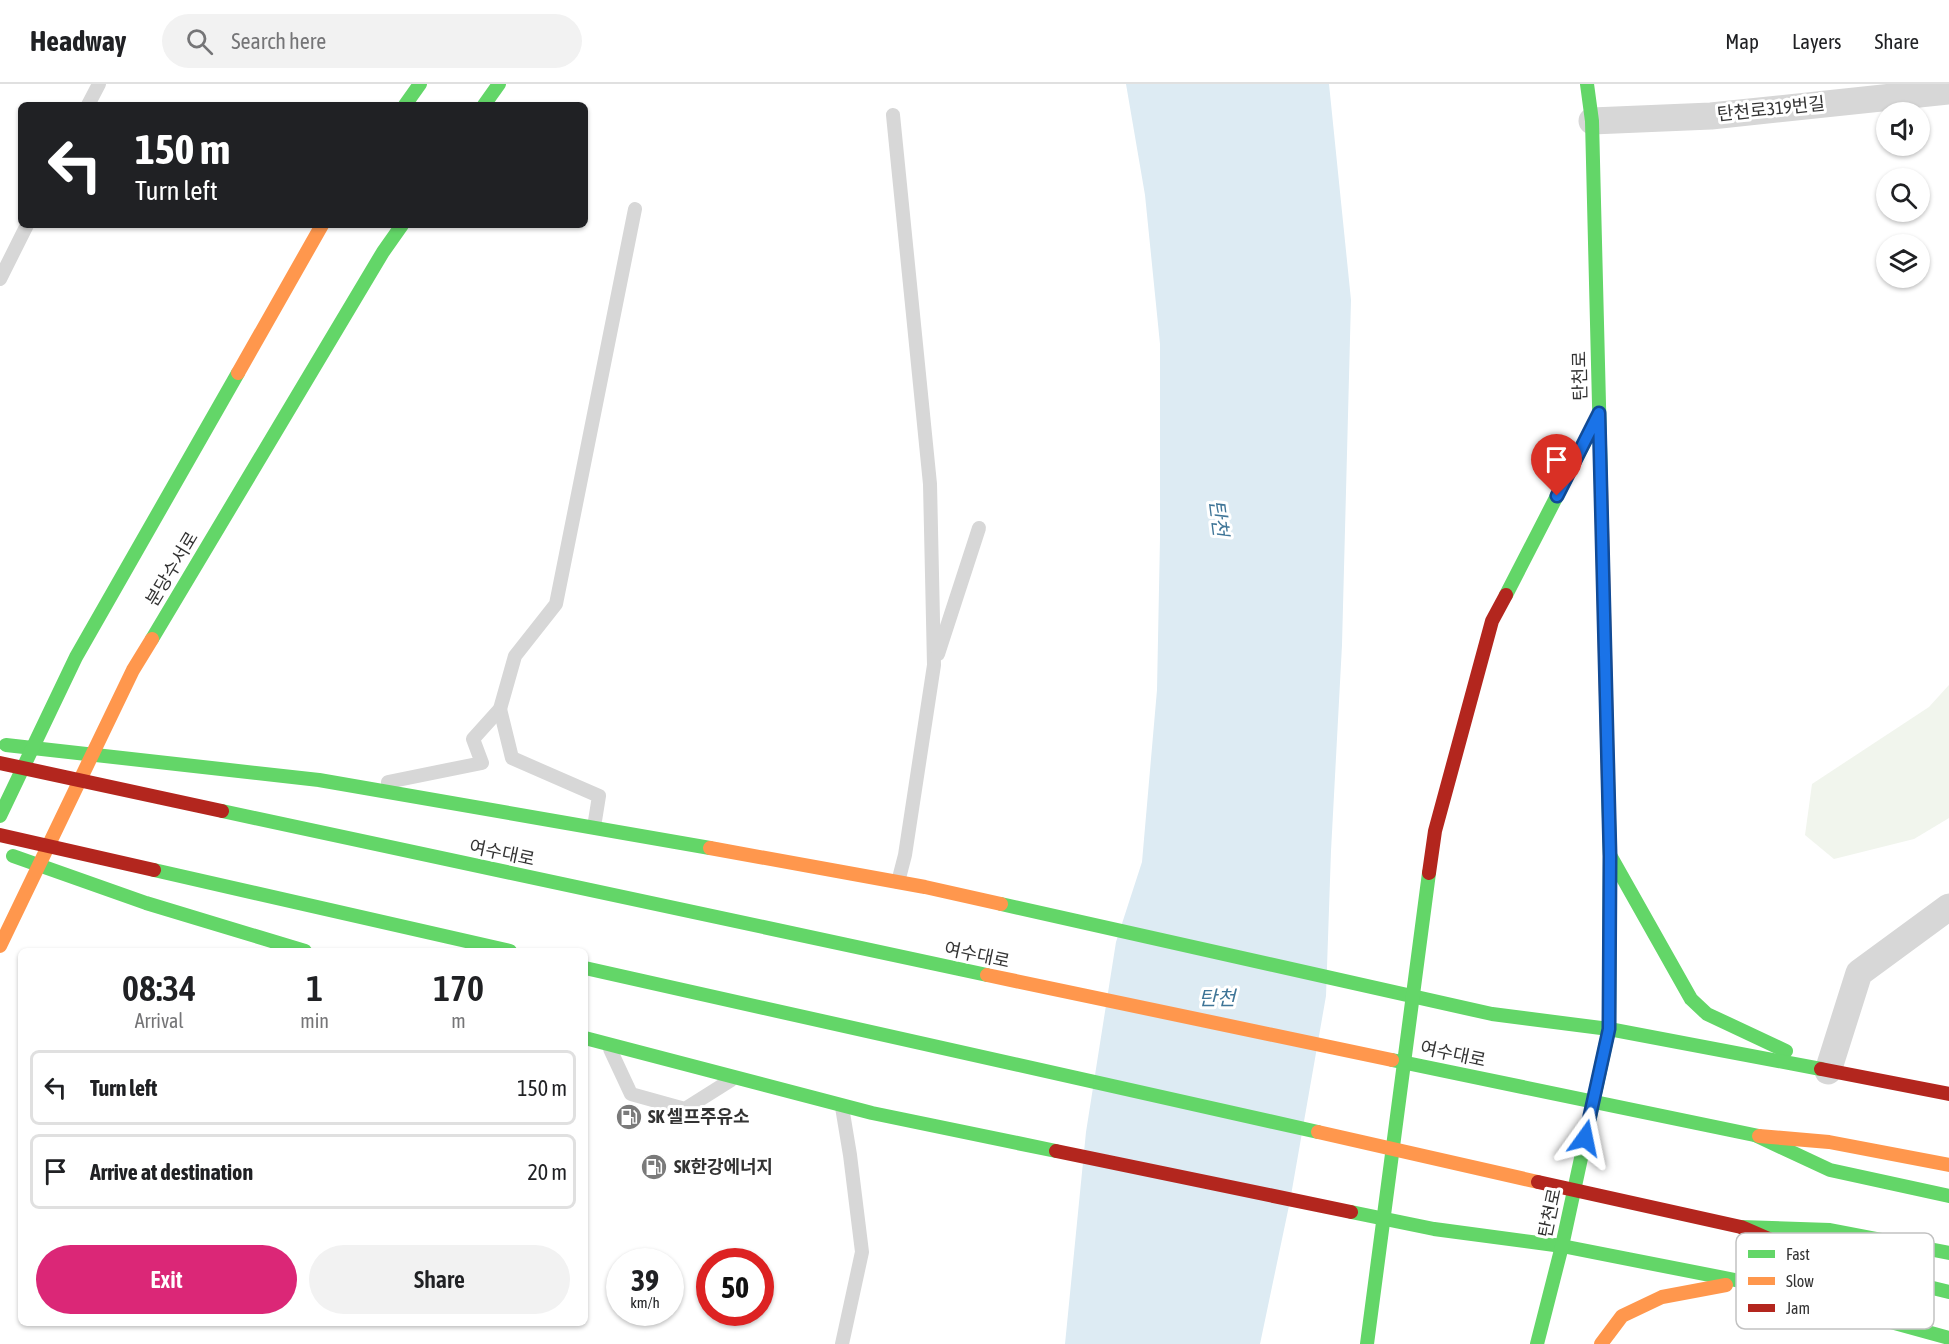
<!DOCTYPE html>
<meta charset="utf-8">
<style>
:root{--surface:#fff;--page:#f2f2f2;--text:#202124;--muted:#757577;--line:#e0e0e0;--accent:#db2777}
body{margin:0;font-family:"Asap Condensed","Noto Sans KR",sans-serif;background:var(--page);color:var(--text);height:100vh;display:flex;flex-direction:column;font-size:22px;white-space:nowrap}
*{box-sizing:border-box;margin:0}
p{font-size:20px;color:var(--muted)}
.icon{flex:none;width:33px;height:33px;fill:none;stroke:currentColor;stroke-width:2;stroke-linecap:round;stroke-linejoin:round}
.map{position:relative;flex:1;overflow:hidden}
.drawer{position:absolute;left:18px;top:864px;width:570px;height:378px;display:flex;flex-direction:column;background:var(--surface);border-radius:9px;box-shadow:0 2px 4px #0004}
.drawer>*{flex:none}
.banner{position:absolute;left:18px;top:18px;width:570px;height:126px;border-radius:9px;box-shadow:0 2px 4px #0004;background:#202124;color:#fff;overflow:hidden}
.buttons{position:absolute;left:1876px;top:18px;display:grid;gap:12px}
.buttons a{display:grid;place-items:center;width:54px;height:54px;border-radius:50%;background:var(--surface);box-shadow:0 2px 4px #0004;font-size:30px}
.speed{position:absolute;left:606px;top:1164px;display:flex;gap:12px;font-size:30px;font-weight:700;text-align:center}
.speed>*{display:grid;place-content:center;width:78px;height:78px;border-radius:50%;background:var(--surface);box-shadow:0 2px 4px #0004;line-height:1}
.speed small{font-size:15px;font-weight:400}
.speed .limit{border:9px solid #d22;background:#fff;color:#111}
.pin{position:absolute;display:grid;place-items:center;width:51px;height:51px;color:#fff;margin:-62px -26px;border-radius:50% 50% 50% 0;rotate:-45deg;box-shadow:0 0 6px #0007}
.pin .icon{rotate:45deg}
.me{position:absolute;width:66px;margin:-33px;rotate:12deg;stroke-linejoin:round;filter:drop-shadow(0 0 4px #0008)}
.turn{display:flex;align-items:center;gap:21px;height:126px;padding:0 18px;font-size:27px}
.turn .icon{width:78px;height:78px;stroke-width:2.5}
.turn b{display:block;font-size:42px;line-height:51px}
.eta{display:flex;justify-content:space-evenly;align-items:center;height:102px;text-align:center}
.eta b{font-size:36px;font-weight:600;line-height:42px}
.cta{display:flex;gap:12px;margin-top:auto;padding:12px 18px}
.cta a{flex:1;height:69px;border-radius:36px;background:var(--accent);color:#fff;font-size:24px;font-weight:600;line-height:69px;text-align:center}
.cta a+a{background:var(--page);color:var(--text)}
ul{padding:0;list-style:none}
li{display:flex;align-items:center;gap:18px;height:75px;margin:0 12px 9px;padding:0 6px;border:3px solid var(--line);border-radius:9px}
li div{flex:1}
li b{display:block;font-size:22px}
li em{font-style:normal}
header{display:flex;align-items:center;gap:36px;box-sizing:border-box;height:84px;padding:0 30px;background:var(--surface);border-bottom:2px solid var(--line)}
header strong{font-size:28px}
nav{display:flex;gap:33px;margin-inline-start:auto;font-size:21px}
.search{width:420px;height:54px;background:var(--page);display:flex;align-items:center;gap:15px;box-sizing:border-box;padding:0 21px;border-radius:33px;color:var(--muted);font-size:22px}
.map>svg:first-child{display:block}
</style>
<header>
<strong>Headway</strong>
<div class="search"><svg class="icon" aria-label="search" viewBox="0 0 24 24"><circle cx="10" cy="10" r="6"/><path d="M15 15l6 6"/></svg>Search here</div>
<nav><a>Map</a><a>Layers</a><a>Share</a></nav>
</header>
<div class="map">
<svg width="1949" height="1260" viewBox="0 0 1949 1260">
<rect width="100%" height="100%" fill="#fff"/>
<polygon fill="#f1f5ed" points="1949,601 1949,734 1914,755 1834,775 1805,751 1812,700 1929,623"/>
<polygon fill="#ddebf3" points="1126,0 1329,0 1351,216 1342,561 1331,767 1326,912 1290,1117 1260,1260 1065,1260 1086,1048 1116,858 1142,778 1157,606 1160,454 1160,260 1145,111"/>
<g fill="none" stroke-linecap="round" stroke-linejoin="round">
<g stroke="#d7d7d7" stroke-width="14">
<polyline points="88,21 99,0"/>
<polyline points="893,31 930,400 934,581 905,771 898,798"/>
<polyline points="0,195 27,141"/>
<polyline points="938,570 979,444"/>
<polyline points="500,625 512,674 599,712 594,743"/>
<polyline points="388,698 482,679 473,655 500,625 515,572 556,520 635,125"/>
<polyline points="610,965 631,1010 685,1025 731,996"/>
<polyline points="842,1023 850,1071 862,1168 842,1260"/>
</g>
<g stroke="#d7d7d7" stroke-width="27">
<polyline points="1592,37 1711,32 1949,7"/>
<polyline points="1828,987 1859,889 1949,823"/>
</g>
<g stroke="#63d668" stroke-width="14">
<polyline points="1587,0 1592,37 1601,401"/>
<polyline points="405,21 420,0"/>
<polyline points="484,21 499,0"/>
<polyline points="1506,511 1597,334"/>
<polyline points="152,555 383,168 402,141"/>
<polyline points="6,661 319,696 710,764"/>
<polyline points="222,727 987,891"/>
<polyline points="0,732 76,573 238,289"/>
<polyline points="13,772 146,819 305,867"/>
<polyline points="1611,773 1691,915 1707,930 1786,967"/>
<polyline points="154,786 510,867"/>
<polyline points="1001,820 1492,930 1609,945 1821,985"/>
<polyline points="585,884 1318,1048"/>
<polyline points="585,954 872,1029 1056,1067"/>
<polyline points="1392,976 1759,1052"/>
<polyline points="1757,1052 1830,1086 1949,1112"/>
<polyline points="1351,1128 1434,1145 1562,1162 1745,1198 1949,1254"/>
<polyline points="1741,1143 1830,1146 1949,1169"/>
<polyline points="1792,1165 1818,1176 1949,1208"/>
<polyline points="1367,1260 1429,789"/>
<polyline points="1537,1260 1562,1162 1609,945 1610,772 1608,697"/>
</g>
<g stroke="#ff974d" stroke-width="14">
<polyline points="238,289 322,141"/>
<polyline points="1601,401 1608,697"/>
<polyline points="710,764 925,803 1001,820"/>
<polyline points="0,862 133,586 152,555"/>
<polyline points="987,891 1392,976"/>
<polyline points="1318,1048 1538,1098"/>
<polyline points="1759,1052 1829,1058 1949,1081"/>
<polyline points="1601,1260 1622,1232 1662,1213 1726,1201"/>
</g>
<g stroke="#b3261e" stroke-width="14">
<polyline points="0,679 222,727"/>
<polyline points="0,751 154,786"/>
<polyline points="1429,789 1435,747 1492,537 1506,511"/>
<polyline points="1821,985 1949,1010"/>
<polyline points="1056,1067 1351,1128"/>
<polyline points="1538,1098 1741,1143 1792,1165"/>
</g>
</g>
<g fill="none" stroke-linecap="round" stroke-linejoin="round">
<g stroke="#114b97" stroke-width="15">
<polyline id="route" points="1557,412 1599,329 1610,772 1609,945 1585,1054"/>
</g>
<use href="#route" stroke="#1a73e8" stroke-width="10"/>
</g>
<defs>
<g id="fuel-disc" transform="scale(1.35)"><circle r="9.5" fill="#7a7a7a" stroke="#fff"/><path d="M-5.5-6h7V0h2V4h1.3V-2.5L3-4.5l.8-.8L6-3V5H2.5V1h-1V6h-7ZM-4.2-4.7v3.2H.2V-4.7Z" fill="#fff"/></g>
</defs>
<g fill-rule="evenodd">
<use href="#fuel-disc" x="629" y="1033"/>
<use href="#fuel-disc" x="654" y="1083"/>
</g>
<g text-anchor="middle" stroke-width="6" stroke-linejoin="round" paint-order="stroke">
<g font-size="18" fill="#333" stroke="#fff">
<text transform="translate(1771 25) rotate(-6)" y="6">탄천로319번길</text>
<text transform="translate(1580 292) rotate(-91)" y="6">탄천로</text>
<text transform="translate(172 485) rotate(-59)" y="6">분당수서로</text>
<text transform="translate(502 769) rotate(12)" y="6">여수대로</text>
<text transform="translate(977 871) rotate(12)" y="6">여수대로</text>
<text transform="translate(1453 970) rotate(12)" y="6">여수대로</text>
<text transform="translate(1550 1129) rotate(-78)" y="6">탄천로</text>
</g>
<g font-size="18" font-weight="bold" fill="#333" stroke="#fff" text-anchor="start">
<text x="648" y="1039">SK 셀프주유소</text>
<text x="674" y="1089">SK한강에너지</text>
</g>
<g font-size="20" font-style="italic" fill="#3f7597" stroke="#fff">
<text transform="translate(1219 434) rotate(83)" y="7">탄천</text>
<text x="1217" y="921">탄천</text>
</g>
</g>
<rect x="1736" y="1149" width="198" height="96" rx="9" fill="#fff" stroke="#c2c2c2" stroke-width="1.5"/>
<rect x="1748" y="1166" width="27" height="8" fill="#63d668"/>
<rect x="1748" y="1193" width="27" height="8" fill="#ff974d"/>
<rect x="1748" y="1220" width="27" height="8" fill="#b3261e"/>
<g font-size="16" fill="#333">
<text x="1786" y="1176">Fast</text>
<text x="1786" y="1203">Slow</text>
<text x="1786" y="1230">Jam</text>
</g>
</svg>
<div class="buttons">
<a><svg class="icon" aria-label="sound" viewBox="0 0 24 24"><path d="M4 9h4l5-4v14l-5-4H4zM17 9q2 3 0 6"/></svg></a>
<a><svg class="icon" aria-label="search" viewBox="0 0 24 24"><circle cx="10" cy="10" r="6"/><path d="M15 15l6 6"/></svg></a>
<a><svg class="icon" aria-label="layers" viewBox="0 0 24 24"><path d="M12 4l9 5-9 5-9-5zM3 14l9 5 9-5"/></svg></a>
</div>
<div class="speed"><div>39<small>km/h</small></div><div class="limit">50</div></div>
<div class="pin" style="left:1557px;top:412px;background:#d93025"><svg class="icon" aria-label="arrive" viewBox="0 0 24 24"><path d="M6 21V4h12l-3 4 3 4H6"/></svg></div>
<svg class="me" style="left:1585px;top:1054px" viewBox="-20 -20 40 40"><path d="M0-17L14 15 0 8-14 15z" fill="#1a73e8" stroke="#fff" stroke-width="4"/></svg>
<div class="banner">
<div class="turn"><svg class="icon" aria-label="left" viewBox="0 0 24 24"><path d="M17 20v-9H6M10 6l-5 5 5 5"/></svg><div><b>150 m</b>Turn left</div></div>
</div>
<section class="drawer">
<div class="eta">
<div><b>08:34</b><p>Arrival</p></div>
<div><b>1</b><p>min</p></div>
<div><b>170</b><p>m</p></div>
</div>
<ul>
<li><svg class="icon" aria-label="left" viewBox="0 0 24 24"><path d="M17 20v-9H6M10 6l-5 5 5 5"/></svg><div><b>Turn left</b></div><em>150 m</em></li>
<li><svg class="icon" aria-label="arrive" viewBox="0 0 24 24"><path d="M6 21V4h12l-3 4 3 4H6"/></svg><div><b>Arrive at destination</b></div><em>20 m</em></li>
</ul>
<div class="cta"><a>Exit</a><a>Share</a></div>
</section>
</div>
